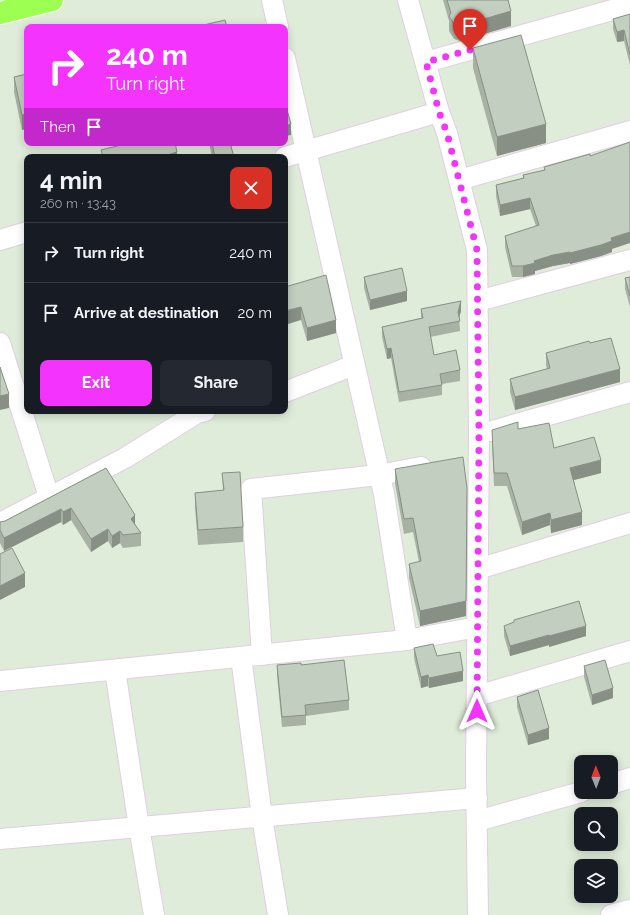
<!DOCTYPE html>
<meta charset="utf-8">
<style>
:root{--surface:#171b24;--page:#242831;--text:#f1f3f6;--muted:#9ea1a6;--line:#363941;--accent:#f433ff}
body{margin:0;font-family:Raleway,sans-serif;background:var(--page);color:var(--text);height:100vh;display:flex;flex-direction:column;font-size:15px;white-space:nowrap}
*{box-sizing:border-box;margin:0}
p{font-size:13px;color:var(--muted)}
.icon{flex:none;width:22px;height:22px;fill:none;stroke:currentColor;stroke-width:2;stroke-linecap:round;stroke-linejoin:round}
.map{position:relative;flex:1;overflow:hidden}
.sheet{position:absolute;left:24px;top:154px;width:264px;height:260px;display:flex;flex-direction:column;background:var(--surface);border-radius:8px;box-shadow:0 2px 10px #0003}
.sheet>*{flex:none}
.hud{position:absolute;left:24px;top:24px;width:264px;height:122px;border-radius:8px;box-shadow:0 2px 10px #0003;background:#f433ff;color:#fff;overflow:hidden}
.needle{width:26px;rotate:359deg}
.buttons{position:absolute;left:574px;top:755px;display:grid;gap:8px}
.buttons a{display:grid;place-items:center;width:44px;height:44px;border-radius:8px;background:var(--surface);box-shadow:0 2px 10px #0003;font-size:20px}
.pin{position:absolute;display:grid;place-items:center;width:34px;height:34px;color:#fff;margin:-41px -17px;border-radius:50% 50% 50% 0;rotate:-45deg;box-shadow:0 0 4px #0007}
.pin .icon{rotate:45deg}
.me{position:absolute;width:44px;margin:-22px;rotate:0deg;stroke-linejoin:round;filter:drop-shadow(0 0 3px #0008)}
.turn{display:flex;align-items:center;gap:14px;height:84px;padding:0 16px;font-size:18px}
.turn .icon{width:52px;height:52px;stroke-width:2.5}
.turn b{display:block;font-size:28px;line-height:34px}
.then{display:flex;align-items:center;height:38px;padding:0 16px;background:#0003;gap:8px;font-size:15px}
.round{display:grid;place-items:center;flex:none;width:42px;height:42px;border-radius:8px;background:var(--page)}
.head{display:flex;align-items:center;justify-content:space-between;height:68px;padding:0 16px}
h1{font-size:24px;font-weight:700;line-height:30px}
.action{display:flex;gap:8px;margin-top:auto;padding:8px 16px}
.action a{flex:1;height:46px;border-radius:8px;background:var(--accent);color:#fff;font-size:16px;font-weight:700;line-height:46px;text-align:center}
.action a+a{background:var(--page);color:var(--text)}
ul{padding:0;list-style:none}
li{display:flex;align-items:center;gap:12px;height:60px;padding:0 16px;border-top:1px solid var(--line)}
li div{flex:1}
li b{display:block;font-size:15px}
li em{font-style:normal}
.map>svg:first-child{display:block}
</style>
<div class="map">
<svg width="630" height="915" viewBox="0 0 630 915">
<rect width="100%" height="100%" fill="#dfecd9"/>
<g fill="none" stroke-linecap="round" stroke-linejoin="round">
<g stroke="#e1cee2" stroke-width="22">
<g id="street">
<polyline points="272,0 278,27"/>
<polyline points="408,0 439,112 447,133 477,250 479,434 476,771 478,915"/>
<polyline points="285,58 384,494 407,640 477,627"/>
<polyline points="426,62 630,5"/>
<polyline points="285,157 439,112"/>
<polyline points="459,180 630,131"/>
<polyline points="0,240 27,232"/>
<polyline points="478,301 630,260"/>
<polyline points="0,343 49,497"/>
<polyline points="285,392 354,365"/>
<polyline points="492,431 630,392"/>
<polyline points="0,523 125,458 197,413 205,411"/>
<polyline points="478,569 630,523"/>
<polyline points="262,655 251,489 379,475 421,467"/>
<polyline points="241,657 262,817 278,915"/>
<polyline points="115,670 139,827 154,915"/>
<polyline points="0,681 407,640"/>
<polyline points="477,696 630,651"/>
<polyline points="611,784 630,778"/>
<polyline points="477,821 581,792"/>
<polyline points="0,839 477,798"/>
<polyline points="611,915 630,910"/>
</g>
</g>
<g stroke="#fff" stroke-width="24">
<polyline id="highway" points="0,13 52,0"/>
</g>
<use href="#street" stroke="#fff" stroke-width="20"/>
<use href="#highway" stroke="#9cff51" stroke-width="22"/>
</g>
<g fill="#a7b1a4">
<polygon points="443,0 508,0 511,26 460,41 454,39 449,31 449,21"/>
<polygon points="630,14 630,65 624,41 617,42 613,29 613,19"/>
<polygon points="473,48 546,143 497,156 473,68"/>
<polygon points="27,74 22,130 14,92 14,77"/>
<polygon points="209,143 230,143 234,157 212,157"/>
<polygon points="544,167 612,249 612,252 601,256 570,264 570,263 553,266 535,271 535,274 523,277 512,277 505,247 505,236 536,226 530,209 500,216 496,196 496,185 523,178 523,175 544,170"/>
<polygon points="364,277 407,301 370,310 364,288"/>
<polygon points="630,277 630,307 625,289 625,278"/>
<polygon points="285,287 336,333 307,341 301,320"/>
<polygon points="421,309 461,311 459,318 460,331 430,337 434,355 460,370 460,381 442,384 442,395 399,402 391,358 387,359 382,337 382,327 421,318"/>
<polygon points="590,343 620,382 515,410 510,392 510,379 547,369 546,366 546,353"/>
<polygon points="518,429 601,473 574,480 582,525 551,533 550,525 522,535 507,486 494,486 492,442 492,430"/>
<polygon points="106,468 135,524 141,533 141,546 123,548 120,543 112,548 108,541 91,552 71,520 63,525 61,522 4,551 0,543 0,522 5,521"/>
<polygon points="395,469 466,616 420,626 409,578 409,564 419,562 413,532 404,534 395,484"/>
<polygon points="222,473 243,527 243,542 198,545 195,508 195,493 223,490"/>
<polygon points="514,620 586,636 549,647 549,645 510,656 504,636 504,626 514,623"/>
<polygon points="414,648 437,656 463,681 429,688 428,686 421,688 414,658"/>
<polygon points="277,665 301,665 349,700 349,710 306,716 306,725 282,727 277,675"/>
<polygon points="584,666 613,698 592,705 584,677"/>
<polygon points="517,697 549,739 528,745 517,707"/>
</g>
<g fill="#889086">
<polygon points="511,11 511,26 460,41 460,26"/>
<polygon points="624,30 624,41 617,42 617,32"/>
<polygon points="27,114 27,129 22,130 22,115"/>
<polygon points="291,124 291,135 285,136 285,126"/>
<polygon points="546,124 546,143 497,156 497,137"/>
<polygon points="177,152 177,157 160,157"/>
<polygon points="530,198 530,209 500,216 500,205"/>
<polygon points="630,232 630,243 612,249 612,252 601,256 570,264 570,253 611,238"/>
<polygon points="570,252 570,263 553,266 535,271 535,274 523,277 523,266 534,261 553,255"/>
<polygon points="407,291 407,301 370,310 370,300"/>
<polygon points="461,301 461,311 458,321 458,312"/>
<polygon points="301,307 301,320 285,325 285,311"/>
<polygon points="336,320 336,333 307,341 307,328"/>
<polygon points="391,348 391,358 387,359 387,349"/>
<polygon points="620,369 620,382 515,410 515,397"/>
<polygon points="9,394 9,408 0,410 0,396"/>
<polygon points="601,460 601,473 570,481 570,468"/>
<polygon points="467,488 466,616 420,626 420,611"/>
<polygon points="71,508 71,520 63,525 63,512"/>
<polygon points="61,509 61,522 4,551 4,538"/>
<polygon points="582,512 582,525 551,533 551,520"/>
<polygon points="550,513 550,525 522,535 522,522"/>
<polygon points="135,515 135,528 131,519"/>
<polygon points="108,529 108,541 91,552 91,539"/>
<polygon points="120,531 120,543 112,548 112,536"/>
<polygon points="25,573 25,587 0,600 0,586"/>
<polygon points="586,626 586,636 549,647 549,636"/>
<polygon points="549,635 549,645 510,656 510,646"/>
<polygon points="463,671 463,681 429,688 429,678"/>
<polygon points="428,675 428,686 421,688 421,677"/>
<polygon points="613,688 613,698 592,705 592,695"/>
<polygon points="549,728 549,739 528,745 528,735"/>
</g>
<g fill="#c2cebf" stroke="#889086">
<polygon points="447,0 508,0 511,11 460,26 454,24 449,16 451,13"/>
<polygon points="630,14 630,55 624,30 617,32 613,19"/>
<polygon points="225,20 227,27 195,27"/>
<polygon points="521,35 546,124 497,137 473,48"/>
<polygon points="27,74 27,114 22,115 14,77"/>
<polygon points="285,106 286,106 291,124 285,126"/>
<polygon points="630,142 630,232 611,238 612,241 601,245 570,253 570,252 553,255 534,261 535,263 523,266 512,266 505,236 539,225 530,198 500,205 496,185 524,178 523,175 545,170 544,167 590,154 590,156"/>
<polygon points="129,143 175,143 177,152 160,157 103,157 101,150"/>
<polygon points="212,143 230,143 234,157 215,157"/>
<polygon points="402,268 407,291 370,300 364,277"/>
<polygon points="326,275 336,320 307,328 301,307 285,311 285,287"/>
<polygon points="630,277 630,296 625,278"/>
<polygon points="461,301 458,312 460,321 429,327 434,355 456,350 460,370 440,374 442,385 399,392 391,348 387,349 382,327 423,318 421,309"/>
<polygon points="611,338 620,369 515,397 510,379 550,368 546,353 589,341 590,343"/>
<polygon points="0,367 9,394 0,396"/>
<polygon points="518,422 518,429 549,423 554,448 594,437 601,460 570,468 582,512 551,520 550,513 522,522 507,473 494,473 492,430"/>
<polygon points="463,457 467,488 466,601 420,611 409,564 421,561 413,518 404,519 395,469"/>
<polygon points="106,468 135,515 131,519 141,533 123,535 120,531 112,536 108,529 91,539 71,508 63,512 61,509 4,538 0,530 0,522 5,521"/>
<polygon points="240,472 243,527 198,530 195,493 224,490 222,473"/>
<polygon points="12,548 25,573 0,586 0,554"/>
<polygon points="579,601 586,626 549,636 549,635 510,646 504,626 514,622 514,620"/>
<polygon points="433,644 437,656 460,652 463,671 429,678 428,675 421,677 414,648"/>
<polygon points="344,660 349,700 305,705 306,715 282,717 277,665 301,663 301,665"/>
<polygon points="605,660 613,688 592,695 584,666"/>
<polygon points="538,690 549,728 528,735 517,697"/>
</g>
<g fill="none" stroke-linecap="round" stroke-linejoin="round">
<polyline stroke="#f433ff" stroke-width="7" stroke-dasharray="0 12.6" points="470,50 426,62 439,112 447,133 477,250 479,434 477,711"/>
</g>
</svg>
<div class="buttons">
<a><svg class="needle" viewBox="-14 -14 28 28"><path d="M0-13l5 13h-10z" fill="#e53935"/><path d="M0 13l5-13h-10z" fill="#9ea1a6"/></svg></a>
<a><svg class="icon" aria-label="search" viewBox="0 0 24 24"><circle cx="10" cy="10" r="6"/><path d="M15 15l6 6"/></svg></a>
<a><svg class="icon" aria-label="layers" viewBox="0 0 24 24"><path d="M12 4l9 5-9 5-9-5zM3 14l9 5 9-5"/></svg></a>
</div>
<div class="pin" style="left:470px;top:50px;background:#d93025"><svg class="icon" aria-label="arrive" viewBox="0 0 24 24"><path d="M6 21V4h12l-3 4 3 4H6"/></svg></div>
<svg class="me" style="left:477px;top:711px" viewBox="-20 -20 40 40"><path d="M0-17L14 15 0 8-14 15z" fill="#f433ff" stroke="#fff" stroke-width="4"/></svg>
<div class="hud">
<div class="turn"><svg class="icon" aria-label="right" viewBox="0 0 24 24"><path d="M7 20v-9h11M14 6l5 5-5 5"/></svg><div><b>240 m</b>Turn right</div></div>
<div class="then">Then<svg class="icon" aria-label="arrive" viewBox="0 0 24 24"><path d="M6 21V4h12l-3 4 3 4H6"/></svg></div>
</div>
<section class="sheet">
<div class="head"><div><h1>4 min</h1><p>260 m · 13:43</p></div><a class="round" style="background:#d93025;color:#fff"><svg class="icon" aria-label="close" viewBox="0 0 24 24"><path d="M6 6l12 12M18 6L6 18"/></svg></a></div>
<ul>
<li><svg class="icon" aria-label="right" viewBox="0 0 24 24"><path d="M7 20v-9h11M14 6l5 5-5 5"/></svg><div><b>Turn right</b></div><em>240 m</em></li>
<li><svg class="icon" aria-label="arrive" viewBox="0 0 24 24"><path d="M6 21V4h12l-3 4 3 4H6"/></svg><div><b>Arrive at destination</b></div><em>20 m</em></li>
</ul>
<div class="action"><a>Exit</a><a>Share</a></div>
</section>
</div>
